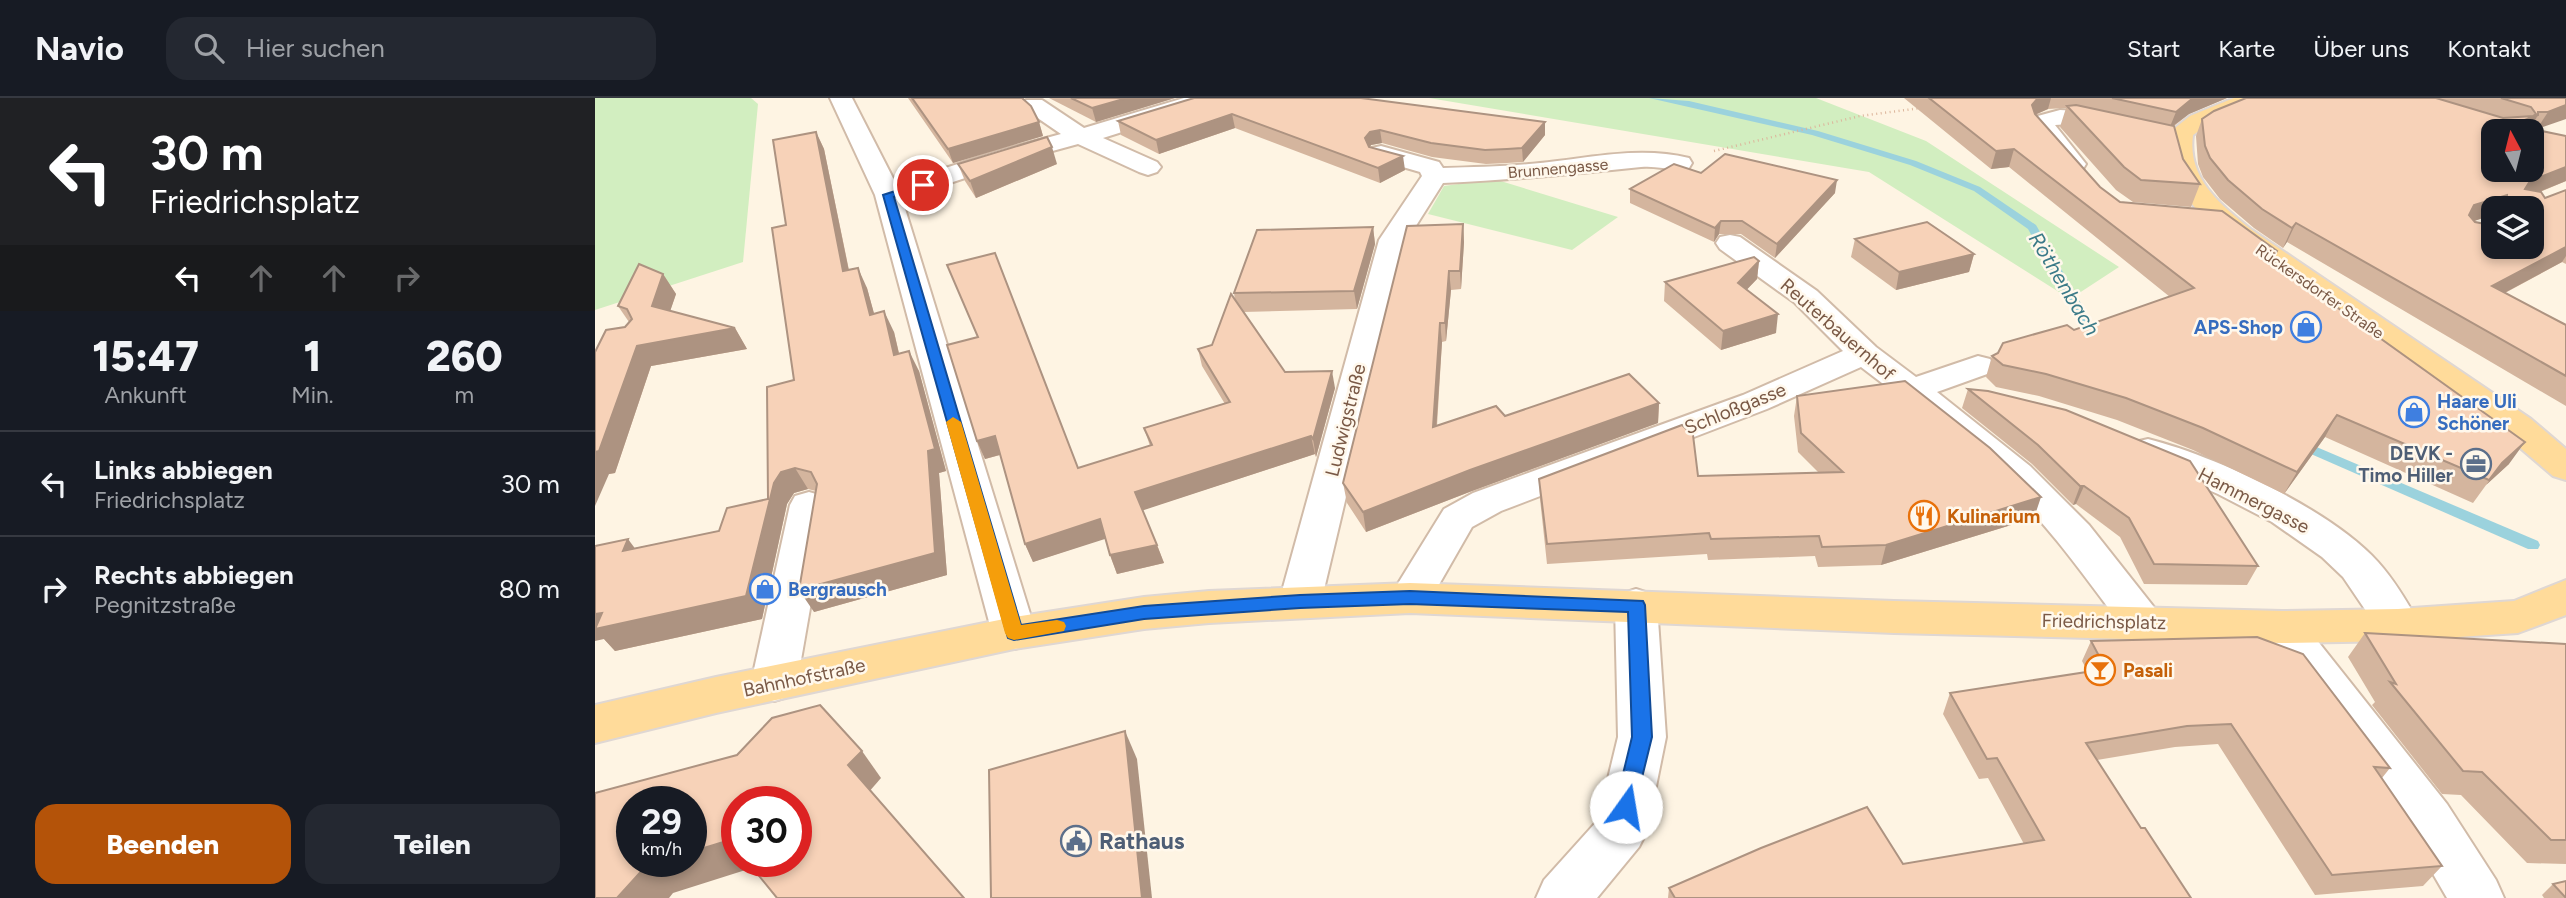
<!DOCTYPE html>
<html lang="de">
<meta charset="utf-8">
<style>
:root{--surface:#171b24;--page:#242831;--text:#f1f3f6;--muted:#9ea1a6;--line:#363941;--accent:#b45309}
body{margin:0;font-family:Figtree,sans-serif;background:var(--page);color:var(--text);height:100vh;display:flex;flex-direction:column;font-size:26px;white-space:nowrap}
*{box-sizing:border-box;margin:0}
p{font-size:23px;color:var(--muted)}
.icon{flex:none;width:38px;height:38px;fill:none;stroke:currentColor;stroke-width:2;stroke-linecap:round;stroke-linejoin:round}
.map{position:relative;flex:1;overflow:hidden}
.drawer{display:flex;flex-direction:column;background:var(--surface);width:595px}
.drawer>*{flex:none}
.hud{background:#202124;color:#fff;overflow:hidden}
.needle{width:46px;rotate:353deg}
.tools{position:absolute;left:1886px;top:21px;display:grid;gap:14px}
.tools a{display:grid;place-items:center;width:63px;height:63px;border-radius:14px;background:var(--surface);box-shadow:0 4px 10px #0003;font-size:35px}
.speed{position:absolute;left:21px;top:688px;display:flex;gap:14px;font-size:35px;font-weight:700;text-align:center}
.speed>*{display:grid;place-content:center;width:91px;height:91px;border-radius:50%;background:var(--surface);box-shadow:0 4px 10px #0003;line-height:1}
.speed small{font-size:18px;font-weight:400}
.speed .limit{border:10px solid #d22;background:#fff;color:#111}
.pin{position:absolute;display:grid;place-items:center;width:60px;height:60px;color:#fff;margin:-30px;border:4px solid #fff;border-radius:50%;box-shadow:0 2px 7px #0007}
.me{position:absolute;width:77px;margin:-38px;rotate:13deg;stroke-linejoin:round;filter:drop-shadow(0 0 5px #0008)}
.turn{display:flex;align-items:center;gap:24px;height:147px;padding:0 35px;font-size:32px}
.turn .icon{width:91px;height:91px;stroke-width:2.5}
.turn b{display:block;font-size:49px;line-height:60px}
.lanes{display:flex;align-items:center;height:66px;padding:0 35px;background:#0003;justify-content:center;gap:35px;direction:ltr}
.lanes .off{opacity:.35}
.eta{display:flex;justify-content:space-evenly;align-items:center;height:119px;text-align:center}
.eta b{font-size:42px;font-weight:800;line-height:49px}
.action{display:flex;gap:14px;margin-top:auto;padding:14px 35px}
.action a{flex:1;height:80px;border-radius:21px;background:var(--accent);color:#fff;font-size:28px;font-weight:800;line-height:80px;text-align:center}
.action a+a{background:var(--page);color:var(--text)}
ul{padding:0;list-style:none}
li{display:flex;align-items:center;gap:21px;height:105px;padding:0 35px;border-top:2px solid var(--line)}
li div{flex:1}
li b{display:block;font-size:26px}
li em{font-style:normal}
header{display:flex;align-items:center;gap:42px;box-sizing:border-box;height:98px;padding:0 35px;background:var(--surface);border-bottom:2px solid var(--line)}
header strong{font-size:33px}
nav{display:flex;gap:38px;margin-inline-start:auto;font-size:24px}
.search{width:490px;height:63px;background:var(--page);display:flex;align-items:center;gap:18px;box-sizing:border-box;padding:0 24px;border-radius:21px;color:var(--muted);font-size:26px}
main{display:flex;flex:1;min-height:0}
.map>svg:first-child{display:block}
</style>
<header>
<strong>Navio</strong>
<div class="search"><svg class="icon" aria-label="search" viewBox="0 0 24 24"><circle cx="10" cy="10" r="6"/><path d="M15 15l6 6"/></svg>Hier suchen</div>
<nav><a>Start</a><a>Karte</a><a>Über uns</a><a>Kontakt</a></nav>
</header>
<main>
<section class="drawer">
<div class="hud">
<div class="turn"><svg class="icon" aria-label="left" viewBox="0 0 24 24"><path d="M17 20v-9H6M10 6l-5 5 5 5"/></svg><div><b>30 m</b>Friedrichsplatz</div></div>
<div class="lanes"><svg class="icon" aria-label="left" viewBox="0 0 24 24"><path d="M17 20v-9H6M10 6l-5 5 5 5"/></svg><svg class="icon off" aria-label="ahead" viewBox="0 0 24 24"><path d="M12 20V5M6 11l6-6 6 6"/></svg><svg class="icon off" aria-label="ahead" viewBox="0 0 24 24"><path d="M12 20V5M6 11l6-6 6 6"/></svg><svg class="icon off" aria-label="right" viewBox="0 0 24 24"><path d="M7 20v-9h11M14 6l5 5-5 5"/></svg></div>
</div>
<div class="eta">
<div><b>15:47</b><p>Ankunft</p></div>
<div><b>1</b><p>Min.</p></div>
<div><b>260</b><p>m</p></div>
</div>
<ul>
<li><svg class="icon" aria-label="left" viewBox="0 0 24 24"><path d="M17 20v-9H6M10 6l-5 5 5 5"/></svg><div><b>Links abbiegen</b><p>Friedrichsplatz</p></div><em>30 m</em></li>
<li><svg class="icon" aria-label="right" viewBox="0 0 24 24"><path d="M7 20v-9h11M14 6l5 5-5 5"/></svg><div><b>Rechts abbiegen</b><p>Pegnitzstraße</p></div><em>80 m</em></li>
</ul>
<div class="action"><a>Beenden</a><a>Teilen</a></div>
</section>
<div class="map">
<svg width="1971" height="800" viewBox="0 0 1971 800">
<rect width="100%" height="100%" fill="#fef4e3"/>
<g fill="#d2eec0">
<polygon points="0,0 156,0 163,6 148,164 0,212"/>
<polygon points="834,0 1221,0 1331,43 1524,169 1475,201 1274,74"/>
<polygon points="899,81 1023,119 977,152 833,116 849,88"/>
</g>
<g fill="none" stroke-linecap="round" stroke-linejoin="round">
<g fill="#9bd2dd" fill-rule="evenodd">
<polygon points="1054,0 1094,3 1223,33 1321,63 1385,89 1441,127 1507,242 1501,246 1495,242 1433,131 1379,93 1315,67 1217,37"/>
<polygon points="1705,342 1943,443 1945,447 1943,451 1933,451 1700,349 1698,346"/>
</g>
<g stroke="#d1bba8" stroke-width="4">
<g id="minor">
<polygon points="235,0 257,0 301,86 403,53 466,36 431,12 428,7 431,2 447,2 489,30 589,0 622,0 619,5 508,40 562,64 566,69 562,74 553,77 544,74 483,46 421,63 307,101 441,535 435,547 419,551 403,547 397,535 280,97"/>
<path d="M1465,12l19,1 45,11 4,5 -4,5c-22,6 -45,-11 -69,-7l31,39 -3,5c-6,2 -12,4 -18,0 -10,-6 -32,-36 -35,-47l4,-5z"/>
<path d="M786,48l58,16 4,6c29,-1 57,-1 86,-4 53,-4 107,-19 160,-6l3,5 -3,5c-16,4 -32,-3 -48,-1 -66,7 -131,13 -198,16l-36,57 -86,362 -6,11 -15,5 -15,-5 -6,-11 100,-362 43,-64 -2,-4 -48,-14 -3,-5 3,-5z"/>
<path d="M1135,137l10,2 77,54 59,56 40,30 62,-21 12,3 5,7 -5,7 -53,19 93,74 59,59 68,86 7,11 -7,11 -15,5 -15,-5c-39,-52 -77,-107 -125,-152 -44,-42 -93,-77 -141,-114l-94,42 -266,102 -29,16 -47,82 -15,4 -15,-4 -6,-11 55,-89 29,-16 270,-98 100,-44 -48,-48 -75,-54 -4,-6 4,-6z"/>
<path d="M1553,341c68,17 183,71 230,123 17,19 30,41 42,63l-7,11 -15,5 -15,-5 -40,-59 -21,-20 -50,-35 -54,-28 -83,-36 -5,-8 5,-8z"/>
<polygon points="214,394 228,398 233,407 202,585 195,598 179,603 163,598 156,585 195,407 200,398"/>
<polygon points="1041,491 1056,496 1062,507 1071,639 1052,733 1044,749 1002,800 941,800 949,782 1003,722 1023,639 1020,507 1026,496"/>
<polygon points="1687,513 1702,517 1852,706 1901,782 1909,800 1852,800 1816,738 1672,541 1665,529 1672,517"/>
</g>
</g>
<g stroke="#dfd7d3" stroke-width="4">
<g id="major">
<path d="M1639,0h31l-3,5 -56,23 -13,9c-6,44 28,70 59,95l279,189 35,30v31l-13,-4 -48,-41 -273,-193c-34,-29 -71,-61 -62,-110l20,-16z"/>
<polygon points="1971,482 1971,517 1923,535 1803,543 1687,545 1299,535 815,515 614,525 549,531 419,551 121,615 0,645 0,607 121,579 419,519 549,499 614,493 815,485 1299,503 1687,513 1803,511 1919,503"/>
</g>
</g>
<polyline stroke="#dcb59b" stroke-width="2.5" stroke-dasharray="1 3.5" stroke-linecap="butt" points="1119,53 1265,18 1326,10"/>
<use href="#minor" fill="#fff" fill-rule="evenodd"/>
<use href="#major" fill="#ffdb9a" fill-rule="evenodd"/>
</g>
<g fill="#d4b59e" fill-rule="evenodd">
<polygon points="313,0 429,0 429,2 444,24 448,38 358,65"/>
<polygon points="454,0 580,0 501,24"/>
<polygon points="599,0 950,24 950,37 928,64 912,65 891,66 837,59 787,45 776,47 775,49 810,72 785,85 640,30 564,56 526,37 523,23"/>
<polygon points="1309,0 1632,0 1594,16 1579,28 1588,61 1605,86 1596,109 1538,104 1521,92 1465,29 1471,10 1453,11 1440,17 1505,89 1525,104 1678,163 1914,366 1891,387 1878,405 1730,339 1689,396 1598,352 1522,322 1444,298 1401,289 1391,279 1397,258 1479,232 1575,199 1414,69 1396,71"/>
<path d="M1842,0h129l-26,30 26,53 -26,11 5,6 21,-8v74l-4,-2 -57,31 61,32v81l-279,-164 -4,6 -29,-20 -34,-29 -17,-22 -5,-13 -2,-28 6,-17zM1899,110h38l-47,16 -11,-3 20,-7z"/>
<polygon points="221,34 229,51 254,172 272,190 279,216 299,234 304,255 324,273 351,373 344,375 352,477 219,514 221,393 213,391 199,395 192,406 167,521 20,553 9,541 40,450 124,433 173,401 199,282 191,127"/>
<polygon points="363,66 462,66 381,100 370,83"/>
<polygon points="1106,75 1240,95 1180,160 1146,136 1124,136 1119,144 1035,105 1035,91"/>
<polygon points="868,126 869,144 866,191 856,192 851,243 847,244 842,328 910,318 1064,305 1063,325 877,393 771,434 752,405 748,385"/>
<polygon points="778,129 780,146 762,211 648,214 690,274 740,290 721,359 720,356 547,412 562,447 569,465 522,476 515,457 510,440 438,464 430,446 405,357 390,361 382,343 483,370 555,348 549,330 630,306 607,268 603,251 617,247 640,202 639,195"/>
<polygon points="1260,141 1379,156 1374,174 1301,192 1256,159"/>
<polygon points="1164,163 1162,181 1152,191 1181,235 1126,252 1069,203 1070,184"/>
<polygon points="68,176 81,196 75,213 140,230 152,251 56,268 20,375 14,376 30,229 34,224 23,208"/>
<polygon points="1373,291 1663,468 1652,487 1549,486 1525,439 1481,406 1478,407 1437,366 1367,310"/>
<polygon points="1202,298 1439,420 1286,467 1223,469 1220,458 1113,462 1112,456 952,466 945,401 944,381 1224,375 1203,354 1199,318"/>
<polygon points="1770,535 1971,546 1971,766 1932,765 1866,697 1847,696 1777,607 1780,604 1753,559"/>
<polygon points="1496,543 1795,670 1787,680 1847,768 1828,788 1720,797 1623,646 1580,649 1502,662 1546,730 1596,800 1073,800 1074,790 1308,766 1429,746 1393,680 1384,681 1348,616 1355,595 1493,574 1487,563"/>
<polygon points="1958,786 1971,800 1949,800 1947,797"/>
</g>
<g fill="#ad9381">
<polygon points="532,0 580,0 501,24 497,10"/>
<polygon points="1444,0 1456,0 1453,11 1437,18 1437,7 1442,1"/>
<polygon points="1598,0 1632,0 1594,16 1574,31 1581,14"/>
<polygon points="1971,7 1971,21 1942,31 1953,14"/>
<polygon points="637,16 640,30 564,56 561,42"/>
<polygon points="1943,17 1934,33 1927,23"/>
<polygon points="444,24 448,38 358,65 353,51"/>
<polygon points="950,24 950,37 928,64 927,50"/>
<polygon points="785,32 787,45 776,47 772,54 770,40 775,34"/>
<polygon points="221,34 229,51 258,193 248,173"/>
<polygon points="457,49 462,66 381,100 375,83"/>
<polygon points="1419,51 1414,69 1396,71 1401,53"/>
<polygon points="808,58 810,72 785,85 783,70"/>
<polygon points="1971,69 1971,83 1924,102 1935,83"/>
<polygon points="1242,82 1240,95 1180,160 1182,146"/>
<polygon points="1912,97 1904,110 1899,110 1899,116 1868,127 1879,107"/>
<polygon points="1126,123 1124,136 1119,144 1120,130"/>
<polygon points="1701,125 1692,144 1688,150 1697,130"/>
<polygon points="868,126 869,144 866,191 865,173"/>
<polygon points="778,129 780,146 762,211 759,193"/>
<polygon points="1971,149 1971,158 1967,164 1885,208 1897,188"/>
<polygon points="1379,156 1374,174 1301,192 1304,174"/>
<polygon points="1164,163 1162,181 1141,203 1143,185"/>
<polygon points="263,170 272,190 285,237 275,217"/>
<polygon points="854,173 856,192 851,243 850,225"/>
<polygon points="68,176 81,196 70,228 57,208"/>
<polygon points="289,213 299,234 309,278 299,257"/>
<polygon points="1183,216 1181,235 1126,252 1128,233"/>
<polygon points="845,225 847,244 840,349 838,329"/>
<polygon points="140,230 152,251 56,268 20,375 14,376 0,408 0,354 42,248"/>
<polygon points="314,253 324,273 351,373 344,375 352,477 219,514 204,492"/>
<polygon points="737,273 740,290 721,359 718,341"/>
<polygon points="1064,305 1063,325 877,393 771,434 768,414 875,372"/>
<polygon points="1742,317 1730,339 1689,396 1702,374"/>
<polygon points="400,338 408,356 390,361 382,343"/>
<polygon points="716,338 720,356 546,413 540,394"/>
<polygon points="1930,344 1914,366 1891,387 1878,405 1907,365"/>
<polygon points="200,370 213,391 199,395 192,406 167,521 20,553 9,541 0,543 0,516 151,498 179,385 186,374"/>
<polygon points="1485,388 1489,388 1481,406 1478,407"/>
<polygon points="1446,399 1439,420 1286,467 1291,447"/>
<polygon points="505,421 513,440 438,464 430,446"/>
<polygon points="33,441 50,464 28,453"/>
<polygon points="562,447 569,465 522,476 515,457"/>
<polygon points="530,633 542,661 557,800 547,800"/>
<polygon points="267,653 286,680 273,695 253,667"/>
<polygon points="135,742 142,750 142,763 154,763 160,769 78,795 74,800 22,800 50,769 68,763 96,763 96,754"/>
</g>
<g fill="#f7d2b8" stroke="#ad9381" stroke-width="2" fill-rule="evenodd">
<polygon points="317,0 427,0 436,8 444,24 353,51"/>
<polygon points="476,0 532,0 497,10"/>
<polygon points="599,0 766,0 950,24 927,50 912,51 890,52 836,45 785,32 775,34 770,40 774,49 808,58 783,70 637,16 561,42 523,23"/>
<polygon points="1334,0 1444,0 1442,1 1437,7 1440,16 1505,89 1525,104 1627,113 1682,153 1676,162 1930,344 1907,365 1894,382 1742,317 1702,374 1608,330 1531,300 1451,276 1408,267 1397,258 1403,255 1408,245 1472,227 1479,232 1599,190 1419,51 1401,53"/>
<polygon points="1517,0 1598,0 1581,14"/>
<path d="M1651,0h190l67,20 30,-2 3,-2 -5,-7 -30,-9h65v7l-18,7h-10v3l-16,6 18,6 2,4 24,5v31l-36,14 -5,8 16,3 4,6 21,-8v57l-74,39 74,39v51l-270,-153 -4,5 -30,-19 -34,-29 -18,-22 -5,-12 -3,-27 12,-8zM1899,33h38v39h-38zM1912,97v13h25v39h-38v-26l-9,3 -10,-2 -6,-7 5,-10z"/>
<polygon points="1481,7 1579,28 1588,61 1605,86 1546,82 1529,69 1472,8"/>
<polygon points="221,34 248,173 263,170 275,217 289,213 299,257 314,253 340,351 333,353 340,455 204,492 222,386 216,374 200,370 186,374 179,385 151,498 0,531 7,515 0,516 0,448 33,441 28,453 124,433 132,410 173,401 172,289 199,282 177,130 191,127 178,42"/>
<polygon points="452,39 457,49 375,83 363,66"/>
<polygon points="1130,56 1242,82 1182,146 1147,123 1126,123 1120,130 1035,91 1079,66 1106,75"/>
<polygon points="1332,124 1379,156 1304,174 1260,141"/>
<polygon points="868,126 865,173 854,173 850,225 845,225 838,329 901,308 910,318 1034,276 1064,305 875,372 768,414 748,385 812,128"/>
<polygon points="778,129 759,193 639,195 662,132"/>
<polygon points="400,155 483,370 557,347 549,330 635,304 603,251 617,247 636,196 690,274 737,273 718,341 716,338 540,394 562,447 515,457 505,421 430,446 400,338 382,343 352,247 383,239 352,167"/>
<polygon points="1159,159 1164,163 1143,185 1183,216 1128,233 1070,184"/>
<polygon points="44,166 68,176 57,208 140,230 42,248 4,353 0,354 0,254 11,232 30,229 37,221 32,211 23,208"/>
<polygon points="1310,283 1395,350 1446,399 1291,447 1227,449 1224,438 1116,441 1114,435 952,446 944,381 1087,327 1098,337 1103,378 1248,374 1206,335 1202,298"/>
<polygon points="1373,291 1393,293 1471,312 1595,363 1663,468 1559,466 1534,420 1489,388 1485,388 1443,347"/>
<polygon points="1770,535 1971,546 1971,742 1956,742 1887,674 1868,673 1795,584 1801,586"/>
<polygon points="1662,539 1708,556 1795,670 1779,669 1847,768 1737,777 1636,626 1592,628 1491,645 1546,730 1550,730 1596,800 1080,800 1074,790 1166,750 1272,709 1308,766 1449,742 1402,660 1392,661 1355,595 1511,571 1496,543"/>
<polygon points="225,607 267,653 253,667 369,800 182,800 152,763 201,763 201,704 142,704 142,751 135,742 96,754 96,704 37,704 37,763 68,763 50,769 22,800 0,800 0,695 142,657 177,620"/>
<polygon points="530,633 547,800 396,800 394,672"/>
<polygon points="1971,783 1971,800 1958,786"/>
</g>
<polygon fill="#1a73e8" stroke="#114b97" stroke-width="2" points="328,84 333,87 331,89 299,99 426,527 549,508 705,497 815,493 1048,503 1050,507 1057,639 1038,716 1031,718 1023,716 1020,709 1037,639 1033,514 815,506 705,510 549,521 419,542 413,540 288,97"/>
<polygon fill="#f59e0b" points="358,319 366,324 426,527 462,522 469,524 471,528 469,533 419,542 413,540 410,535 351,324"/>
<defs>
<g id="shop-ring" transform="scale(1.575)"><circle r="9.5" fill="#fff8ec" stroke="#3f7fe0" stroke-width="1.5"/><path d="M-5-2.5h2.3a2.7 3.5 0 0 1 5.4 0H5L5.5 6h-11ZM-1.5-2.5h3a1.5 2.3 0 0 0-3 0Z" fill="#3f7fe0"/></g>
<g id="office-ring" transform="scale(1.575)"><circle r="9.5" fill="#fff8ec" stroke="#5c6f8a" stroke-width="1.5"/><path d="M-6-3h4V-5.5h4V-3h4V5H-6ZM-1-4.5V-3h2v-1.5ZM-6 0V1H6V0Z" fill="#5c6f8a"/></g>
<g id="restaurant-ring" transform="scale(1.575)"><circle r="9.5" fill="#fff8ec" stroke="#e8710a" stroke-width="1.5"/><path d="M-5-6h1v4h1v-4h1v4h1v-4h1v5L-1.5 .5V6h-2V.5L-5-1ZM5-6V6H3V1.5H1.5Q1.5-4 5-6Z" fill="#e8710a"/></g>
<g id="bar-ring" transform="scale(1.575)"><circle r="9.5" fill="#fff8ec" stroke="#e8710a" stroke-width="1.5"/><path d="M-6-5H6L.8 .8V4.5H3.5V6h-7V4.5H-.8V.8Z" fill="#e8710a"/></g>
<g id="civic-ring" transform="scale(1.575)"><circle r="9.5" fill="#fff8ec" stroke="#5c6f8a" stroke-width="1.5"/><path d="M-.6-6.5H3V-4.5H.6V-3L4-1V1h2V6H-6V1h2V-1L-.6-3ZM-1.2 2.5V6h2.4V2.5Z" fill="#5c6f8a"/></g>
</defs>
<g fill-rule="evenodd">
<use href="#shop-ring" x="1711" y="229"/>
<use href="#shop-ring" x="1819" y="314"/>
<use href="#office-ring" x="1881" y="366"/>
<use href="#restaurant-ring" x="1329" y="418"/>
<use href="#shop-ring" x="170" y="491"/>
<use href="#bar-ring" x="1505" y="572"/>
<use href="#civic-ring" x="481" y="743"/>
</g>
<g text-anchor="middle" stroke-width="5" stroke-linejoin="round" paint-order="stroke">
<g font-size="16" fill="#7a5946" stroke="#fff8ec">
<text transform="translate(963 70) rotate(-5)" y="6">Brunnengasse</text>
<text transform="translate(1725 193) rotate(35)" y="6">Rückersdorfer Straße</text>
</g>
<g font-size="19" font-weight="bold" fill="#366cbe" stroke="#fff8ec" text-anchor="start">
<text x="1688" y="236" text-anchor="end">APS-Shop</text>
<text x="1842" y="310">Haare Uli<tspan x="1842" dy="22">Schöner</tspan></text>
<text x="193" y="498">Bergrausch</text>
</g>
<g font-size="19" fill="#7a5946" stroke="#fff8ec">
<text transform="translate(1243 231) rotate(41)" y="7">Reuterbauernhof</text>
<text transform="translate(1140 310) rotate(-22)" y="7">Schloßgasse</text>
<text transform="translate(750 322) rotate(-76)" y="7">Ludwigstraße</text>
<text transform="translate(1659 402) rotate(27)" y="7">Hammergasse</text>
<text transform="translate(1509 523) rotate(1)" y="7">Friedrichsplatz</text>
<text transform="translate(209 579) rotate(-12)" y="7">Bahnhofstraße</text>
</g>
<g font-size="19" font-weight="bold" fill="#4e5e75" stroke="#fff8ec" text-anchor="end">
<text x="1858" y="362">DEVK -<tspan x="1858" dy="22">Timo Hiller</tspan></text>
</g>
<g font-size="19" font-weight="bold" fill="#c56008" stroke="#fff8ec" text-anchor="start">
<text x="1352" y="425">Kulinarium</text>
<text x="1528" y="579">Pasali</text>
</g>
<g font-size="21" font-style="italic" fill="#3b7a88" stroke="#fff8ec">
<text transform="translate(1469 186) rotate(59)" y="7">Röthenbach</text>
</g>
<g font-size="23" font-weight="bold" fill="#4e5e75" stroke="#fff8ec" text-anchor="start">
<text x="504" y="751">Rathaus</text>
</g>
</g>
</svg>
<div class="tools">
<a><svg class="needle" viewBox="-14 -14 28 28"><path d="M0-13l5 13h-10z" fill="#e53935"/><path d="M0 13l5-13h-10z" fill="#9ea1a6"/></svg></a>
<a><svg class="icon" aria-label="layers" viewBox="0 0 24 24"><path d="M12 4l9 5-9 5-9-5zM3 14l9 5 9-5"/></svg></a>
</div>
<div class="speed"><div>29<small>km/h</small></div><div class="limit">30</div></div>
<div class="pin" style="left:328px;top:87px;background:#d93025"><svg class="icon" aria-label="arrive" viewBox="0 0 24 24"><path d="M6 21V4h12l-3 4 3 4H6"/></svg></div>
<svg class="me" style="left:1031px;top:709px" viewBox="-20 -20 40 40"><circle r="19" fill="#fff"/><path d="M0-13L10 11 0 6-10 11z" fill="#1a73e8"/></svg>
</div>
</main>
